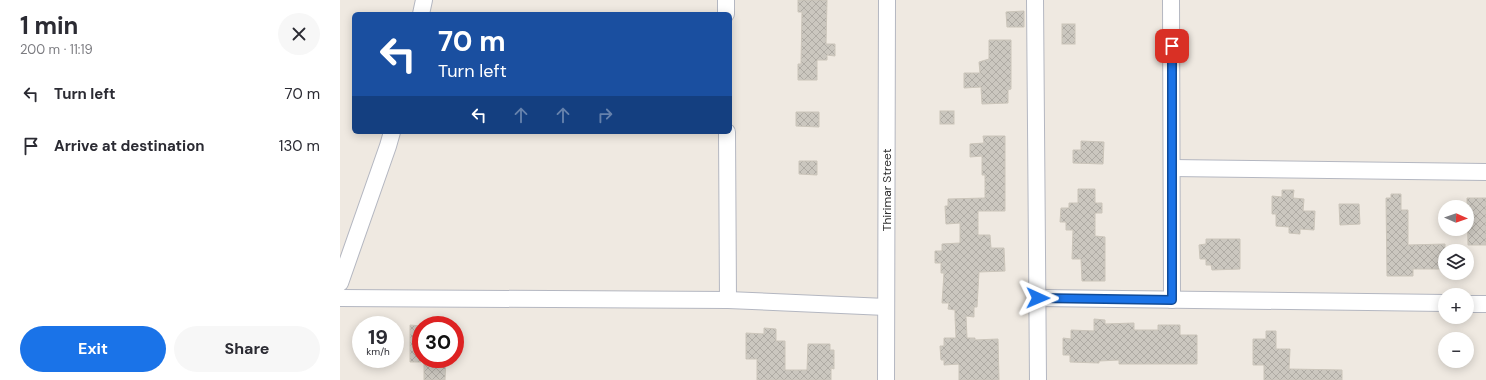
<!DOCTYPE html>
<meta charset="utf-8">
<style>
:root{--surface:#fff;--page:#f7f7f7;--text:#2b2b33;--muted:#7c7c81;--accent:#1a73e8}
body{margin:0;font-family:"DM Sans",sans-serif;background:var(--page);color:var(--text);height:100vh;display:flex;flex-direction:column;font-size:15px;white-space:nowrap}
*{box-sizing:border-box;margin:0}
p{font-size:13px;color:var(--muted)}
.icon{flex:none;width:22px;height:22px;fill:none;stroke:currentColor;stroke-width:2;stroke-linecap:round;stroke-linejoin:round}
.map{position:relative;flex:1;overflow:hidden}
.details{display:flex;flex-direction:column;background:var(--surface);width:340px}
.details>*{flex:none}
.banner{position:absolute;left:12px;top:12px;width:380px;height:122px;border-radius:6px;box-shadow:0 2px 10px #0003;background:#1a4fa0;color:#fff;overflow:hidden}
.needle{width:26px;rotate:92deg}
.buttons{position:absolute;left:1098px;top:200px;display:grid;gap:8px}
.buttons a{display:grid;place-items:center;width:36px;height:36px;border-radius:50%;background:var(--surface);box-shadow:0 2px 10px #0003;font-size:20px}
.speed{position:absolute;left:12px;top:316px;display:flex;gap:8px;font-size:20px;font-weight:700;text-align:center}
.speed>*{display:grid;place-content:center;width:52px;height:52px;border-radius:50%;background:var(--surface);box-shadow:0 2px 10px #0003;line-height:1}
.speed small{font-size:10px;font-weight:400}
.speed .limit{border:6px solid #d22;background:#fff;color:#111}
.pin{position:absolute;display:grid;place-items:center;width:34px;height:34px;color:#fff;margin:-17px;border-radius:8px;box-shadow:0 2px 6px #0006}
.me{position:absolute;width:44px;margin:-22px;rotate:91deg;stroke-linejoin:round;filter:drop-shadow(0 0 3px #0008)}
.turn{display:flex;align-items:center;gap:14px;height:84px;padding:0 20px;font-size:18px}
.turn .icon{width:52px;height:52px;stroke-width:2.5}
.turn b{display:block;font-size:28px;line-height:34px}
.lanes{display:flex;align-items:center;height:38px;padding:0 20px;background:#0003;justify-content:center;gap:20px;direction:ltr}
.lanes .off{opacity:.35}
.round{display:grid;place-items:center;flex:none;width:42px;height:42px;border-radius:21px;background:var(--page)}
.overview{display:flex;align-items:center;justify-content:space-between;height:68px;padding:0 20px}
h1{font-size:24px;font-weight:700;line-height:30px}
.button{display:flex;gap:8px;margin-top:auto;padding:8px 20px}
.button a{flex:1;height:46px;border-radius:24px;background:var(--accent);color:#fff;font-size:16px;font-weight:700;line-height:46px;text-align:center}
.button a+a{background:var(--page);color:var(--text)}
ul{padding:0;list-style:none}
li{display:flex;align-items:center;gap:12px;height:52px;padding:0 20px}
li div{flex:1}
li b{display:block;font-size:15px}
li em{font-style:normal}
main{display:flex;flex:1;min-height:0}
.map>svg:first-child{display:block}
</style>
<main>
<section class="details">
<div class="overview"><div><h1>1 min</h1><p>200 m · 11:19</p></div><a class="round"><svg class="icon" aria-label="close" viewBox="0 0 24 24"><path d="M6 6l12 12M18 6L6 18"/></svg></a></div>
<ul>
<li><svg class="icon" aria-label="left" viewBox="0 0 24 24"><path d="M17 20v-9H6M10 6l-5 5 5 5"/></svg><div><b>Turn left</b></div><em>70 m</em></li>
<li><svg class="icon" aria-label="arrive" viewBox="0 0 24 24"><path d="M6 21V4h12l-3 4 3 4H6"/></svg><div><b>Arrive at destination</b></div><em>130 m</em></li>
</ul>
<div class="button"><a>Exit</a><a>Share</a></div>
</section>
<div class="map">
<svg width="1146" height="380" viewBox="0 0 1146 380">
<defs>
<pattern id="building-cross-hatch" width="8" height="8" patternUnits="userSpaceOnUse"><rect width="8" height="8" fill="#cbc7bf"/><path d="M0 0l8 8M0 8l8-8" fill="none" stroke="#afaba4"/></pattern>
</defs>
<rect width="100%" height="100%" fill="#efe9e1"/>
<g fill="url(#building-cross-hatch)" stroke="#cbc5ba">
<polygon points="458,0 487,0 486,44 495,44 495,56 487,55 487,60 477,60 477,80 458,80 458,64 461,64 462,12 458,12"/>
<polygon points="684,11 684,27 667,27 666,12"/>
<rect x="722" y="24" width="13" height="20"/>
<polygon points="649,40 671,40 671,89 668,90 668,103 642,104 641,87 624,88 624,73 640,73 639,62 649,59"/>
<rect x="600" y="111" width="14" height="13"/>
<polygon points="456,112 479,112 479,127 456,126"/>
<polygon points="643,136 665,136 665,211 638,211 638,235 650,235 651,248 664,248 665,271 639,272 637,307 634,307 634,317 626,316 627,338 635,338 635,340 658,339 659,380 619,380 619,364 604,365 604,360 601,360 600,346 604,346 604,338 616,338 615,316 615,310 608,309 609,303 602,303 604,273 601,273 601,263 595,263 595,251 602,251 602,244 620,243 620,223 606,224 605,206 608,206 608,199 645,198 645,175 642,175 642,156 630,157 630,144 644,143"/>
<polygon points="741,141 764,142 763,164 733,163 733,150 741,150"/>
<polygon points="459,161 477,161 477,175 459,174"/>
<polygon points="738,189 755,189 755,203 762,203 762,213 755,213 755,236 765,237 765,281 742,281 741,259 732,259 733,230 726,230 726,222 720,222 721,208 729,208 729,203 738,203"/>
<polygon points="942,190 954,190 953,198 964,199 963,211 975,211 974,230 960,229 960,234 949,233 949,227 936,226 936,214 932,214 932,196 942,197"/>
<polygon points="1051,194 1061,194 1061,210 1068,210 1068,245 1105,244 1105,269 1073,269 1073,276 1047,276 1046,198 1051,198"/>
<polygon points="1127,198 1146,198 1146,245 1128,245"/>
<polygon points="999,204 1019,204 1020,224 1000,225"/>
<polygon points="866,239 900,239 900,269 872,270 871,265 866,265 866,259 860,259 859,245 866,244"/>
<polygon points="754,319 765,320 765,324 794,323 794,330 818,330 818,325 840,325 840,335 857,335 857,364 779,364 779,360 759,361 759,363 730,362 730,355 723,355 723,338 731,339 731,330 754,331"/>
<polygon points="70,325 81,326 81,362 70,362"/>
<polygon points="424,328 436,329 436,341 445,341 445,370 467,370 468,344 490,344 490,350 494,350 494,369 491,368 491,380 417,380 417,359 406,359 406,333 424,334"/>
<polygon points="926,331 936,331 936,349 950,349 949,369 1002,370 1002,380 924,380 924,365 913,365 913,339 926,339"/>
<polygon points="84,359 106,359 105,380 84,380"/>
</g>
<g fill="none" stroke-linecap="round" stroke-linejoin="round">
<g stroke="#b4b7c1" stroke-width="18">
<g id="minor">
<polyline points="386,0 386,14"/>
<polyline points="695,0 698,380"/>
<polyline points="831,0 832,300"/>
<polyline points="81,14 84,0"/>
<polyline points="387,132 388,300"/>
<polyline points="832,168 1146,172"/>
<polyline points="0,283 48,146 52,132"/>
<polyline points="0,298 388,300 546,307"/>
<polyline points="698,298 1105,303"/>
<polyline points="1127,304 1146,304"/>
<polyline points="546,380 547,0"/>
</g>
</g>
<use href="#minor" stroke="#fff" stroke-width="16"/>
</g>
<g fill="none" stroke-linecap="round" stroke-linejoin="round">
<g stroke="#114b97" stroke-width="10">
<polyline id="route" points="698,298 832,300 832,46"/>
</g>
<use href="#route" stroke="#1a73e8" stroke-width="7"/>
</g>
<g text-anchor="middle" stroke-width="4" stroke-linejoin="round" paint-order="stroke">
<g font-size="12" fill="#2e2e2e" stroke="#fff">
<text transform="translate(547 190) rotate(-90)" y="4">Thirimar Street</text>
</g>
</g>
</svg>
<div class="buttons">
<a><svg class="needle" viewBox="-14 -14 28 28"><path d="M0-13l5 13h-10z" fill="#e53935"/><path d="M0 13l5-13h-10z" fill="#7c7c81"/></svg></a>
<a><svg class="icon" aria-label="layers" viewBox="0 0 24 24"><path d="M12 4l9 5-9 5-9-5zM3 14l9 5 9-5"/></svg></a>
<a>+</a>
<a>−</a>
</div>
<div class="speed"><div>19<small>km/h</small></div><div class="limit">30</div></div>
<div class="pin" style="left:832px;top:46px;background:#d93025"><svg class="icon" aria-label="arrive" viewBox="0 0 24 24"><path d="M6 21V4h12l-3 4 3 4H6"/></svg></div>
<svg class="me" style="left:698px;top:298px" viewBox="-20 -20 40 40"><path d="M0-17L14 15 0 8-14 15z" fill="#1a73e8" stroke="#fff" stroke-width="4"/></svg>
<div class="banner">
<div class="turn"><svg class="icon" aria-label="left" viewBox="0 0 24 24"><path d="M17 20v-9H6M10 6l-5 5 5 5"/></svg><div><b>70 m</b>Turn left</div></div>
<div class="lanes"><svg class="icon" aria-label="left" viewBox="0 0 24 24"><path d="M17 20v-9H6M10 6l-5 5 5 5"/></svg><svg class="icon off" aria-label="ahead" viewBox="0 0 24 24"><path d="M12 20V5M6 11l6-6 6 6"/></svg><svg class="icon off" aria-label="ahead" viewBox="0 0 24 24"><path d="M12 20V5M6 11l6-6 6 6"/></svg><svg class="icon off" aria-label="right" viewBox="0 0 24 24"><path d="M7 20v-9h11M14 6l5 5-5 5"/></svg></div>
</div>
</div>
</main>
